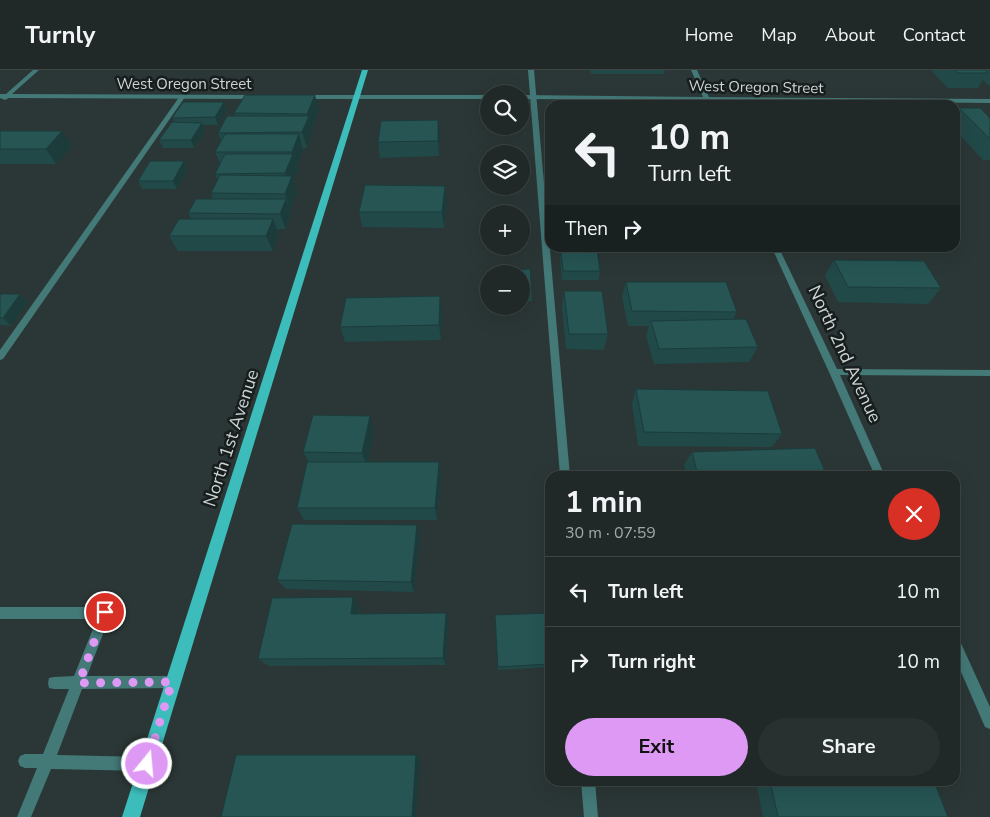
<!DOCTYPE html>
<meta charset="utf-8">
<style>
:root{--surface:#202928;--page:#283130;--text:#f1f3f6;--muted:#a2a6a8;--line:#3d4545;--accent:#dd99f3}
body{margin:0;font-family:"Nunito Sans",sans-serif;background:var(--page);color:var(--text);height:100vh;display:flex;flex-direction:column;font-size:19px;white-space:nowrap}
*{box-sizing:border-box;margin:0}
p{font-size:16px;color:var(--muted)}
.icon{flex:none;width:28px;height:28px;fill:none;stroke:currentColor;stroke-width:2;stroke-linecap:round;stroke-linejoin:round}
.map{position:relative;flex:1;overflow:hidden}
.drawer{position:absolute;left:545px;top:401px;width:415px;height:315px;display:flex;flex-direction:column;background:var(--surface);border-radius:15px;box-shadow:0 5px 20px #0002,0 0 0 1px var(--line)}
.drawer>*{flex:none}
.guide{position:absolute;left:545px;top:30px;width:415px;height:152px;border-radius:15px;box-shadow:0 5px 20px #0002,0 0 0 1px var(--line);background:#202928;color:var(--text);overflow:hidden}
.fabs{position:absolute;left:480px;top:15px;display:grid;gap:10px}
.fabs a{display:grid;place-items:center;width:50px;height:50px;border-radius:50%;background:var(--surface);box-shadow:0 5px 20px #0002,0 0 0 1px var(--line);font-size:25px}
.pin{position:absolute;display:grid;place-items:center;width:42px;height:42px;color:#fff;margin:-21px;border:2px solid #fff;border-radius:50%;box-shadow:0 1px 5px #0007}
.me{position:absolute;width:55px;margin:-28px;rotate:17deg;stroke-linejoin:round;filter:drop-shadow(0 0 4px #0008)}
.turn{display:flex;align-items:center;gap:18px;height:105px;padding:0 20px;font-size:22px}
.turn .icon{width:65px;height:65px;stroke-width:2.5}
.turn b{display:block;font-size:35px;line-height:42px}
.then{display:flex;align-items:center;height:48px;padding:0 20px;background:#0003;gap:10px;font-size:19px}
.round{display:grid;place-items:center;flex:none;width:52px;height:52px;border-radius:26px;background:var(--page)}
.summary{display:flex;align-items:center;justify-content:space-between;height:85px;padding:0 20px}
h1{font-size:30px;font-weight:700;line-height:38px}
.action{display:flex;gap:10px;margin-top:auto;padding:10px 20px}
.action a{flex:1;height:58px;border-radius:30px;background:var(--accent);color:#111;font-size:20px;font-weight:700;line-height:58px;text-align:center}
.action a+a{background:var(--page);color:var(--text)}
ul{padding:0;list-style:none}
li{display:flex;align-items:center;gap:15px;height:70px;padding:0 20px;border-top:1px solid var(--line)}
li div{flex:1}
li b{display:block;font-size:19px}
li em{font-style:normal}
header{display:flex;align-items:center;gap:30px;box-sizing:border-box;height:70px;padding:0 25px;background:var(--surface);border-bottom:1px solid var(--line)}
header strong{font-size:24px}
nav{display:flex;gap:28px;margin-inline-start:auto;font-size:18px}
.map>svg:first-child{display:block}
</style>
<header>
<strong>Turnly</strong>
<nav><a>Home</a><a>Map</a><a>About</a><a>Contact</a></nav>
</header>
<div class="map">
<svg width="990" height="747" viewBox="0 0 990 747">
<rect width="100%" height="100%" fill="#2b3736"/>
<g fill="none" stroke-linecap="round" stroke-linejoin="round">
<g fill="#437977" fill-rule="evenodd">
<polygon points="528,0 534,0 570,406 560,406"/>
<polygon points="180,26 185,27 3,289 0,290 0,280"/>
<polygon points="0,537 105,537 109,539 111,543 87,606 172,606 177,607 178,612 177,617 172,618 82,619 57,685 147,687 152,689 154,694 152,699 147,701 51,699 31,747 17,747 37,698 25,698 20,696 18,691 20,686 25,684 43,684 69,619 54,619 49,618 48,613 49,608 54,607 74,606 97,549 0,549"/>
<polygon points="581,711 595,711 598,747 584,747"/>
</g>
<g fill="#437977" fill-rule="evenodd">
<polygon points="33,0 39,0 12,24 256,25 259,27 256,29 9,28 5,30 0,28 0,24 6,24"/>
<polygon points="691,0 697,0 709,27 990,29 990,33 711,30 712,33 709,35 705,30 521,29 521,25 703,27"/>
<polygon points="489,25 489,29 303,29 300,27 303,25"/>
<polygon points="772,178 779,178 837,299 990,300 990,306 840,305 885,406 875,406 829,302"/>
<polygon points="955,567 959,569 990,637 990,659 985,657 955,588"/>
</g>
<polygon fill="#3cbcba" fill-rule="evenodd" points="362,0 368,0 140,747 122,747"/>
</g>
<g fill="#214948">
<polygon points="590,0 665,0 664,4 591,4"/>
<polygon points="931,0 990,0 990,16 983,10 978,18 948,18"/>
<polygon points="959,38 990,48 990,90 983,90 955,60 955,44"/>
<polygon points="227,39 218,55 203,55 205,61 194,78 163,78 159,70 175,52 172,48"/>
<polygon points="319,40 312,58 313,61 307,78 303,78 303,80 297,96 298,99 293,111 297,122 290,140 291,144 286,159 277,159 279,165 273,181 178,181 169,166 191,149 188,143 213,129 211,123 218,111 215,104 220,93 215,82 221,70 218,63 235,46 234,43"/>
<polygon points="0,61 72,76 56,94 0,94"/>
<polygon points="440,66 439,86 380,88 378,72"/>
<polygon points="188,100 177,119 142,119 138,111"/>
<polygon points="445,116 447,131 444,158 362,157 359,142"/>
<polygon points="561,180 600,201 599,210 562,210 560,189"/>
<polygon points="834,190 941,218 928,234 838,232 825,205"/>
<polygon points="521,204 532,223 532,231 521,232"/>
<polygon points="626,212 737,242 733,249 758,277 749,292 654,294 646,266 649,256 628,256 622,227"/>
<polygon points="564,221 608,264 604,280 566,279 562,236"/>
<polygon points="0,224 28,232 11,256 0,255"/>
<polygon points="442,241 441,270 345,272 340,257"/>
<polygon points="636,319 782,364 772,377 638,376 632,334"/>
<polygon points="374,360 368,392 439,392 441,405 437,450 304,450 297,438 309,392 303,382"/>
<polygon points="692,382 827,406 687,406 684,395"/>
<polygon points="420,467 414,522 286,519 277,510"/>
<polygon points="359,536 359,544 446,543 448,552 446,595 269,596 258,589"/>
<polygon points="495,545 550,545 550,597 498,600"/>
<polygon points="756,711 934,711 948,747 763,747"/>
</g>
<g fill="#1b3c3b">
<polygon points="315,25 319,40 312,58 313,61 307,78 302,62 308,47 307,44"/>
<polygon points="224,32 227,39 218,55 215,47"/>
<polygon points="438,50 440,66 439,86 438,71"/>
<polygon points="202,53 205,61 194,78 191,70"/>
<polygon points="62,61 72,76 56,94 46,79"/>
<polygon points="299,64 303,80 297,96 298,99 293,111 297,122 290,140 285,124 289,114 285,103 293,85 292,82"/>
<polygon points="184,91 188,100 177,119 173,111"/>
<polygon points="445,116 447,131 444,158 442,142"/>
<polygon points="286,129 291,144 286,159 280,144"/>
<polygon points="273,149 279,165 273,181 266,166"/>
<polygon points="20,224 28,232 11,256 3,248"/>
<polygon points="440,226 442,241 441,270 439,255"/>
<polygon points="370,346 374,360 367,396 362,383"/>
<polygon points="439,392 441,405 437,450 435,438"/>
<polygon points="417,455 420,467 414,522 411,512"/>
<polygon points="353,527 359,536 357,552 351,544"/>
<polygon points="446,543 448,552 446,595 443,588"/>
<polygon points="416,685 420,687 416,747 412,747"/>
</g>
<g fill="#265554" stroke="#1b3c3b">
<polygon points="954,0 985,0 988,3 958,3"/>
<polygon points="245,25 315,25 307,44 234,43"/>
<polygon points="183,32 224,32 215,47 172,48"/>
<polygon points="959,38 980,38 990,48 990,69"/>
<polygon points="227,46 309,46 302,62 218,63"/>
<polygon points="438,50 438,71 378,72 381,51"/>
<polygon points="172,52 202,53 191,70 159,70"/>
<polygon points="0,61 62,61 46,79 0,79"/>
<polygon points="225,64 299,64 292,82 215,82"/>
<polygon points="225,84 293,84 285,103 215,104"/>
<polygon points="150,91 184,91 173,111 138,111"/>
<polygon points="220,105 292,106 285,124 211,123"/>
<polygon points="365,115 445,116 442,142 359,142"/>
<polygon points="196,129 286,129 280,144 188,143"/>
<polygon points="179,149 273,149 266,166 169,166"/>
<polygon points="561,180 597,180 600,201 563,201"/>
<polygon points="834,190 924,191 941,218 848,217"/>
<polygon points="530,199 532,223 521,224 521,204 495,204 495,200"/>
<polygon points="626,212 726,212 737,242 632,241"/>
<polygon points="564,221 602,221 608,264 569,264"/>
<polygon points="0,224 20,224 3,248 0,248"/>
<polygon points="440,226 439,255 340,257 346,228"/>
<polygon points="746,249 758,277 659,279 651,251"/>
<polygon points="636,319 768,321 782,364 644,362"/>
<polygon points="313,345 370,346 362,383 303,382"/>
<polygon points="815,378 827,406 698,406 692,382"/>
<polygon points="307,392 439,392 435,438 297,438"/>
<polygon points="292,454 417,455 411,512 277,510"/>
<polygon points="353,527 351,544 446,543 443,588 258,589 272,528"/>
<polygon points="550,543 550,594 498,597 495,545"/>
<polygon points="236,685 416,685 412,747 221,747"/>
<polygon points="770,711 934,711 948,747 778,747"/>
</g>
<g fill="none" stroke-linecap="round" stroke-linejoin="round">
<polyline stroke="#dd99f3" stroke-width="9" stroke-dasharray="0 16.2" points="105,542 79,613 172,612 147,694"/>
</g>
<g text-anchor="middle" stroke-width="5" stroke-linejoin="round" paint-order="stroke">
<g font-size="15" fill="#cdd5d4" stroke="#181d1d">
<text x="184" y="19">West Oregon Street</text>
<text transform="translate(756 17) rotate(1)" y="5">West Oregon Street</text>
</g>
<g font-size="18" fill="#cdd5d4" stroke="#181d1d">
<text transform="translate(845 284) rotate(65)" y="6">North 2nd Avenue</text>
<text transform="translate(231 368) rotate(-72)" y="6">North 1st Avenue</text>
</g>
</g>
</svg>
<div class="fabs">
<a><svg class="icon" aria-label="search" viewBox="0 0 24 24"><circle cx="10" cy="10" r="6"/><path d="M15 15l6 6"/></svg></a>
<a><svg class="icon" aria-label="layers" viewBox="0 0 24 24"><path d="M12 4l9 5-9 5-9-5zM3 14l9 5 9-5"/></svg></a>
<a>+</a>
<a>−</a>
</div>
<div class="pin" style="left:105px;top:542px;background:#d93025"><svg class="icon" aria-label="arrive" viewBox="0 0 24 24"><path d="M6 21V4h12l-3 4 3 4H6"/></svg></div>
<svg class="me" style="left:147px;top:694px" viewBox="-20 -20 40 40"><circle r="17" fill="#dd99f3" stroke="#fff" stroke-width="3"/><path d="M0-11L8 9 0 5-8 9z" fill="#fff"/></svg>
<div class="guide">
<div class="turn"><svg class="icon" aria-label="left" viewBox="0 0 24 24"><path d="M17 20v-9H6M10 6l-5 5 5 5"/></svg><div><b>10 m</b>Turn left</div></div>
<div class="then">Then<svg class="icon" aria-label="right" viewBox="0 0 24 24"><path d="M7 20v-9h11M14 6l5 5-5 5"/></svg></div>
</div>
<section class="drawer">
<div class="summary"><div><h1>1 min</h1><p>30 m · 07:59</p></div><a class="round" style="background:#d93025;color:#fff"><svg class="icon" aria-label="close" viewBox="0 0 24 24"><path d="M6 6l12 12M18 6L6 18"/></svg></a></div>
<ul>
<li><svg class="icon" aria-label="left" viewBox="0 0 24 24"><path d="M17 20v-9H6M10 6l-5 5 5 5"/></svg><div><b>Turn left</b></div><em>10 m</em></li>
<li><svg class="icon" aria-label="right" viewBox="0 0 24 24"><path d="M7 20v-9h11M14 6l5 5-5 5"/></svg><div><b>Turn right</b></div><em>10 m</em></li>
</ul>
<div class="action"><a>Exit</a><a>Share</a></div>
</section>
</div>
